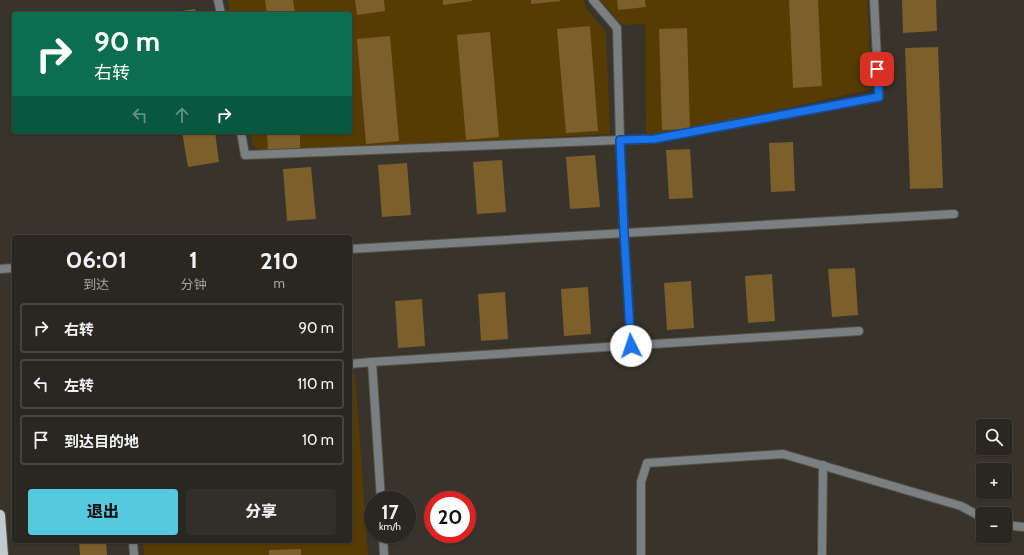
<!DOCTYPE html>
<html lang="zh">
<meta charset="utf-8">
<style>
:root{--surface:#2a2620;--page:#322e29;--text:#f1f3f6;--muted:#a5a5a5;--line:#46433e;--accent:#55cadf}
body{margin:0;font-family:Cabin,"Noto Sans SC",sans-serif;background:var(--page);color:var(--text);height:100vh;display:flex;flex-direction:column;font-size:15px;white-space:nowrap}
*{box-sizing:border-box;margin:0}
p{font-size:13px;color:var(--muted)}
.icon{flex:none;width:22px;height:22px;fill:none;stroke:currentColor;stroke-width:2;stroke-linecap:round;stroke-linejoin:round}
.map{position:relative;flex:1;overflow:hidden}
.panel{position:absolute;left:12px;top:235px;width:340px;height:308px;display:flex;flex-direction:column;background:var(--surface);border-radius:4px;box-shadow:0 1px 3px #0004,0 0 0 1px var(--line)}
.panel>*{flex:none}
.top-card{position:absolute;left:12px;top:12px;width:340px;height:122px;border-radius:4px;box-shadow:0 1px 3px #0004,0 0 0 1px var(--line);background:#0b6e4f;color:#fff;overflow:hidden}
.fabs{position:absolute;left:976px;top:419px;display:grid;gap:8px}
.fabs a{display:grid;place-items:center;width:36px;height:36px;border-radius:4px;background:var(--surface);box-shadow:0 1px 3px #0004,0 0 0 1px var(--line);font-size:20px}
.speed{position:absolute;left:364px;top:491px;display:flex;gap:8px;font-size:20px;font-weight:700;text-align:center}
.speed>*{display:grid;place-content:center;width:52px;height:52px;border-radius:50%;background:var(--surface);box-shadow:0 1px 3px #0004,0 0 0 1px var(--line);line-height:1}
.speed small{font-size:10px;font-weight:400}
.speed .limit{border:6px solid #d22;background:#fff;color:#111}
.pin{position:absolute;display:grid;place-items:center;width:34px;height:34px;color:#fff;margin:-17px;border-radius:8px;box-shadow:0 2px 6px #0006}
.me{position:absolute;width:44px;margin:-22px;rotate:356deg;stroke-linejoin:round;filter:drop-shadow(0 0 3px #0008)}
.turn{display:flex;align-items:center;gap:14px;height:84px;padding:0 16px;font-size:18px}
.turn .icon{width:52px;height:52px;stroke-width:2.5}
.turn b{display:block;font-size:28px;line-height:34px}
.lanes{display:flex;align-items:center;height:38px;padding:0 16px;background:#0003;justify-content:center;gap:20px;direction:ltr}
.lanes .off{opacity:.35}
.eta{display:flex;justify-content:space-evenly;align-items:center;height:68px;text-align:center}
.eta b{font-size:24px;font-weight:800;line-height:28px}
.action{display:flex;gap:8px;margin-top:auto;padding:8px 16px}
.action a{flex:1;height:46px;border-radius:4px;background:var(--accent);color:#111;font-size:16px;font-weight:800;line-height:46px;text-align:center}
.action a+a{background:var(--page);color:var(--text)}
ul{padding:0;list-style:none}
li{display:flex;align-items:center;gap:12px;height:50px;margin:0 8px 6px;padding:0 8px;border:2px solid var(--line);border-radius:4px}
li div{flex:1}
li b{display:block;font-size:15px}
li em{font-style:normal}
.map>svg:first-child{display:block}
</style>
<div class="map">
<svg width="1024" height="555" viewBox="0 0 1024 555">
<rect width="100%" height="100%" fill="#38332b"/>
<g fill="#563c03">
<polygon points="228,0 584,0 586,8 606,32 610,134 263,152 253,146 251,132 350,132 350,14 230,14"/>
<polygon points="600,0 867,0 872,89 693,130 646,134 645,24 622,25"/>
<polygon points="350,374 355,374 368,555 144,555 143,541 350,541"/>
</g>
<g fill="#7c5f2b">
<polygon points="265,0 293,0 295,14 267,14"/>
<polygon points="355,0 384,0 385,11 357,15"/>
<polygon points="443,0 472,0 472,1 443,5"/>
<polygon points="531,0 560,0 560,1 531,4"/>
<polygon points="617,0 645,0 646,7 618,10"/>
<polygon points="789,0 818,0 822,86 793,88"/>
<polygon points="902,0 936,0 937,31 903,33"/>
<polygon points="195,9 196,14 167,14 167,13"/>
<polygon points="590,26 598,131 566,133 557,29"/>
<polygon points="687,28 690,129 662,130 659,29"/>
<polygon points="490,32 499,137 466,140 457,35"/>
<polygon points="390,36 399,141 366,144 357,39"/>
<polygon points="938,47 943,188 910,189 905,48"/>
<polygon points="182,132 215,132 219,162 188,167"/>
<polygon points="267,132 300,132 300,148 268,150"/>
<polygon points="793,142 795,191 771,192 769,143"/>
<polygon points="690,149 693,198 669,199 666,150"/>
<polygon points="595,155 600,207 570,209 566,157"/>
<polygon points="502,160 506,212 477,214 473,162"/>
<polygon points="407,163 411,215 382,217 378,165"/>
<polygon points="311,167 316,219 287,221 283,169"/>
<polygon points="855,268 858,315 832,317 828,269"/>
<polygon points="772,274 775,321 748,323 745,276"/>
<polygon points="691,281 694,328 667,330 664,283"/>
<polygon points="588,287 591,334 564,336 561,289"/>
<polygon points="505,292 508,339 481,341 478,294"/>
<polygon points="422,299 425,346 398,348 395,301"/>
<polygon points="79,541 106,541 107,555 80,555"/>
<polygon points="301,549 301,555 269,555 269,550"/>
</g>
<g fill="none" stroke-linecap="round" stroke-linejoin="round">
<g stroke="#555049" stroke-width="10">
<g id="lane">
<polyline points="218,0 221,14"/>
<polyline points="241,132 245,155 620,140 617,28 593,0"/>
<polyline points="631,346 624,233 620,140 654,139 879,97 874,0"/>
<polyline points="372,362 859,331"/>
<polyline points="350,364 372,362 381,500"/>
<polyline points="383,534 384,555"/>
<polyline points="133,541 134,555"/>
</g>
</g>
<g stroke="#555049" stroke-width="10">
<g id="street">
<polyline points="350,249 954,214"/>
<polyline points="0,269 14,268"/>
<polyline points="1005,525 1024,527"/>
<polyline points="641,555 641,482 647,463 783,454 961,506 983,518"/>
<polyline points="822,555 823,465"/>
</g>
</g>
<g stroke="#555049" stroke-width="12">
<polyline id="primary" points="0,515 3,555"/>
</g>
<use href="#lane" stroke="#7a7f81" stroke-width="8"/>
<use href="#street" stroke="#7a7f81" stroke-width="8"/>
<use href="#primary" stroke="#c0cbcd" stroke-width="10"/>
</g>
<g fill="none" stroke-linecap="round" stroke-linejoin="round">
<g stroke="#114b97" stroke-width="10">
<polyline id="route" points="631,346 624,233 620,140 654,139 879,97 877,69"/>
</g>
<use href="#route" stroke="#1a73e8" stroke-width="7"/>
</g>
</svg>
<div class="fabs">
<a><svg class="icon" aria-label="search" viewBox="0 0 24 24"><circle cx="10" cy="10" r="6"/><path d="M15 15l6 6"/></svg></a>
<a>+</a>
<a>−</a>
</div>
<div class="speed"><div>17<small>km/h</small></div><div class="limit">20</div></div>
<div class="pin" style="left:877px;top:69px;background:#d93025"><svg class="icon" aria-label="arrive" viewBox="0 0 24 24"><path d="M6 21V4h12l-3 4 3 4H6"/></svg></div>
<svg class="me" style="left:631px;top:346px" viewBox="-20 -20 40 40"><circle r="19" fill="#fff"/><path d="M0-13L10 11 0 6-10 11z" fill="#1a73e8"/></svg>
<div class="top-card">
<div class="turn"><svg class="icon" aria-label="right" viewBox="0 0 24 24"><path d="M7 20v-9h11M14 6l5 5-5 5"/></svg><div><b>90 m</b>右转</div></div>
<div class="lanes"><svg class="icon off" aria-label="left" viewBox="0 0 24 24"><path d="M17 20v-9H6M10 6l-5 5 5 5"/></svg><svg class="icon off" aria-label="ahead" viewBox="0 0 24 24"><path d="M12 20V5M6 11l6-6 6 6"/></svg><svg class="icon" aria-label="right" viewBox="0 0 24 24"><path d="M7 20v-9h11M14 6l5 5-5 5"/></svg></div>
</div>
<section class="panel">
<div class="eta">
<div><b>06:01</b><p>到达</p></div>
<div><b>1</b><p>分钟</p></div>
<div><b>210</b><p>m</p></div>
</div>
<ul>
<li><svg class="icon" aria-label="right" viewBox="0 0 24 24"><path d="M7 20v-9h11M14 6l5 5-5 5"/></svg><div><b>右转</b></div><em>90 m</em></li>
<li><svg class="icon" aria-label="left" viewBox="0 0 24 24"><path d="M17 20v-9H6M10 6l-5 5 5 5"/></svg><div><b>左转</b></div><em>110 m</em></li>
<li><svg class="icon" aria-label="arrive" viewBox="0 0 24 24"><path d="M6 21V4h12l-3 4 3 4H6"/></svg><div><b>到达目的地</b></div><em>10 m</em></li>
</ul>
<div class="action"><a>退出</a><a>分享</a></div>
</section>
</div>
